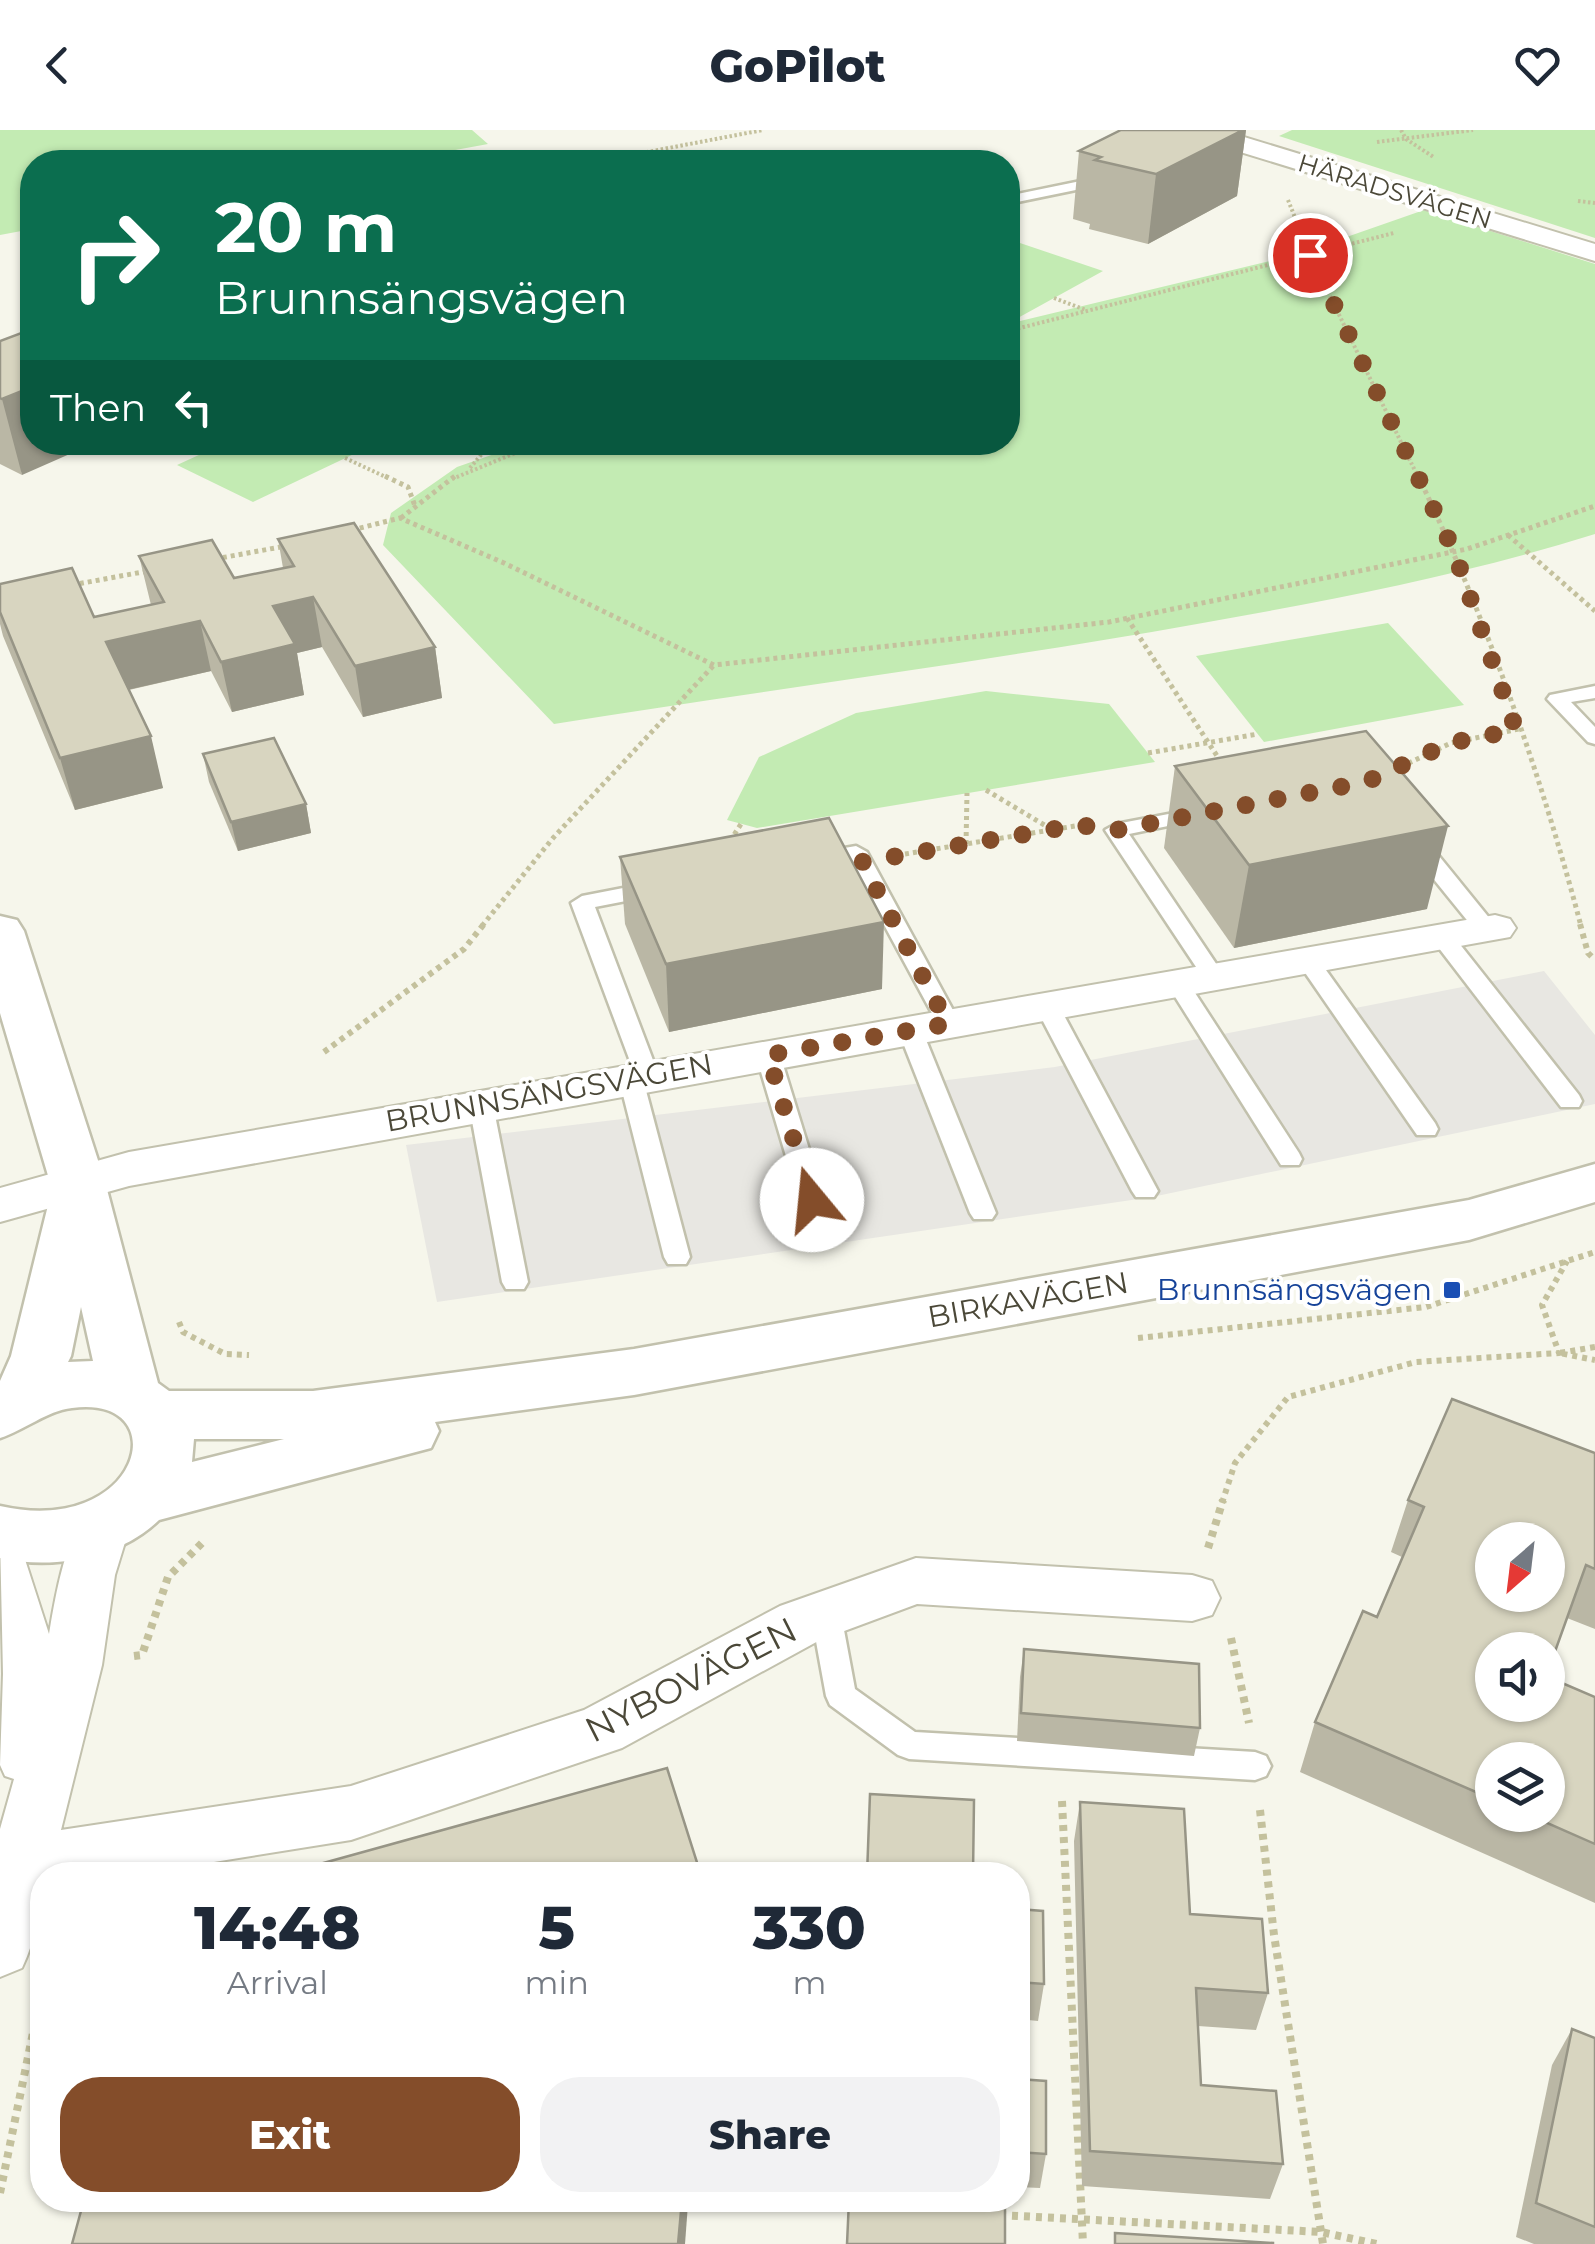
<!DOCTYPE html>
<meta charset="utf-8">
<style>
:root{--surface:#fff;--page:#f2f2f3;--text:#1f2937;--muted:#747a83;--accent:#844d2a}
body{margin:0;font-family:Montserrat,sans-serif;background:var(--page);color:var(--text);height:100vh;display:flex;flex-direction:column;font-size:38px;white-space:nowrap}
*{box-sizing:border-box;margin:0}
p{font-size:32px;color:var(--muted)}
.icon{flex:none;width:55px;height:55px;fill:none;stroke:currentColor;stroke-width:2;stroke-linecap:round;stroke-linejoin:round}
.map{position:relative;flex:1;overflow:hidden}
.drawer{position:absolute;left:30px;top:1732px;width:1000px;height:350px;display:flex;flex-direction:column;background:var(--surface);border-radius:40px;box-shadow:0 2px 8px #0004}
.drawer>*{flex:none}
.banner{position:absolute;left:20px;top:20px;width:1000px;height:305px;border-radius:40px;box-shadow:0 2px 8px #0004;background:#0b6e4f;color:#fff;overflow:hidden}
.needle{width:65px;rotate:208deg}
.fabs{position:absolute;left:1475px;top:1392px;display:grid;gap:20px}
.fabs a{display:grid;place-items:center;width:90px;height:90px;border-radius:50%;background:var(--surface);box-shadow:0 2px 8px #0004;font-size:50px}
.pin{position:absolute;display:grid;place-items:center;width:85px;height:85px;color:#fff;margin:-42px;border:5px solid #fff;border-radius:50%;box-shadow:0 2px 10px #0007}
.me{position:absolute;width:110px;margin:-55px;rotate:343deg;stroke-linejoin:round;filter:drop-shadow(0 0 8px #0008)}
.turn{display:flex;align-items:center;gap:35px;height:210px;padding:0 30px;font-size:45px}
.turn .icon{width:130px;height:130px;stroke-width:2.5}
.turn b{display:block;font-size:70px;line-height:85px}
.then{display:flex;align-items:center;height:95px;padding:0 30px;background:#0003;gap:20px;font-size:38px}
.eta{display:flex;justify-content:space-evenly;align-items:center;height:170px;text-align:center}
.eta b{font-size:60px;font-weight:800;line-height:70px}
.action{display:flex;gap:20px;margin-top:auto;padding:20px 30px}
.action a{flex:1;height:115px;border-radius:40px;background:var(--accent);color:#fff;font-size:40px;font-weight:800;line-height:115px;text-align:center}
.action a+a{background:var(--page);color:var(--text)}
header{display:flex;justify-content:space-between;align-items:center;height:130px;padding:0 30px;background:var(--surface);font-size:45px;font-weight:800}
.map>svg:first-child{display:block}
</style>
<header><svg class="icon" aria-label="back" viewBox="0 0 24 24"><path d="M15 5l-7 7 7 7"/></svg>GoPilot<svg class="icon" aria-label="heart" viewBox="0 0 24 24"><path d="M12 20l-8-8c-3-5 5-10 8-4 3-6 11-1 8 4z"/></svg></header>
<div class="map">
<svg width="1595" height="2114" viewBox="0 0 1595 2114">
<rect width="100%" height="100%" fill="#f6f6eb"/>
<g fill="#c3ebb3">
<polygon points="0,0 472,0 488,14 390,32 32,32 32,99 0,105"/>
<polygon points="1292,0 1595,0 1595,108 1279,6"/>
<path d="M1424,80l171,54v270c-131,41 -263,66 -398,90 -214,38 -429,66 -643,100l-171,-179 8,-32 66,-46 69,-24 482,-1v-118l287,-69z"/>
<polygon points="1020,113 1103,141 1016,189 1008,186 1008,119"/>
<polygon points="225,313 225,312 377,313 253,372 177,335"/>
<polygon points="1388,493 1464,575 1264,612 1196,526"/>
<polygon points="986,561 1109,574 1155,632 757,698 727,690 759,627 856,583"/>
</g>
<polygon fill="#e8e7e2" points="1544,841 1595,905 1595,974 1152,1067 437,1172 406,1015 1055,937"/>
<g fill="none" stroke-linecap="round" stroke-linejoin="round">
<g stroke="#c2c1ad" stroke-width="5">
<g id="service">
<polygon points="1105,46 1110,47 1110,53 1008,74 1008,66"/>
<polygon points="1595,556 1595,568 1571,572 1595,597 1595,614 1588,612 1547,569 1550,565"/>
<polygon points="1200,678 1207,680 1210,684 1207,688 1129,704 1225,847 1214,854 1206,852 1105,700 1116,694"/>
<polygon points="1418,709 1426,710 1495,795 1498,800 1495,805 1479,805 1410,720 1407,715 1410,710"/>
<polygon points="856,716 867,722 960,893 956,898 940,898 849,730 817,735 806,729 809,724"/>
<polygon points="654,752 662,754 665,759 662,764 595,777 659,946 655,952 644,953 690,1127 686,1134 668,1134 664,1127 619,949 623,943 634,942 571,773 582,766"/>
<polygon points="1443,801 1451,803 1579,965 1582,971 1579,977 1561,977 1435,813 1432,808"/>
<polygon points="1308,824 1316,826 1435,993 1438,999 1435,1005 1417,1005 1297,831"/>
<polygon points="1178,847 1186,849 1299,1023 1302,1029 1299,1035 1281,1035 1167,854"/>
<polygon points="1047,869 1059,876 1158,1061 1154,1067 1136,1067 1132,1061 1035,876"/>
<polygon points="910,892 922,900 996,1083 992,1089 974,1089 970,1083 898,900"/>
<polygon points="768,917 780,925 836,1107 832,1114 814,1114 810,1107 756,925"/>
<polygon points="481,967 493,975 528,1152 524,1159 506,1159 502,1152 469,975"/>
<polygon points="826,1472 837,1475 841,1484 855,1559 915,1602 1255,1622 1266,1626 1271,1636 1266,1646 1255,1650 909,1629 898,1625 830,1575 826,1566 811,1484 815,1475"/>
</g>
</g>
<g stroke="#c2c1ad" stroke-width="4">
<g id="minor">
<polygon points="1181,0 1221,0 1595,114 1595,131 1185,5"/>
<polygon points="1495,785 1510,789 1516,798 1510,807 129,1056 0,1092 0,1058 129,1022"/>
<path d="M103,1374l19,6 8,16 -15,49 -13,90 -41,165 290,-44 233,-76 196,-104 136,-48 276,17 20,6 8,17 -8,17 -20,6 -275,-17 -97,36 -198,108 -271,92 -218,35h-91c0,33 -6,63 -20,93l-22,9v-148l14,-50 -9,-3 -5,-11 3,-91 -3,-137 20,7 29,90c7,-43 15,-84 35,-124z"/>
</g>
</g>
<g stroke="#c2c1ad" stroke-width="5">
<path id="tertiary" d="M0,786l17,4 7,11 81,251 53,201 11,8h144l321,-42 835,-149 126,-36v38l-126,38 -835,155 -199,27 4,9 -8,17 -272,72c-40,39 -107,50 -159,38v-52c142,32 177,-112 72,-98 -26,3 -47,22 -72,30v-57l11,-25 41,-167 -52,-176zM81,1177l12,54 -25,1 3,-6zM194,1309h90l-92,23z"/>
</g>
<g stroke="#c4c19d" stroke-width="4" stroke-dasharray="2.5 2.5" stroke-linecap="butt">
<polyline points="1401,0 1406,9 1435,28"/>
<polyline points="1377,12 1473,0"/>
<polyline points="527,32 574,23 637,24 763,0"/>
<polyline points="1288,70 1310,125 1419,349"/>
<polyline points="1578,71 1595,73"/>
<polyline points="1054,168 1086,180"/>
<polyline points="1008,201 1394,103"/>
<polyline points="345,328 390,349"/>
<polyline points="470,338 492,312"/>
<polyline points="452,349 542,312"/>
</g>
<g stroke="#c4c19d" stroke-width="5" stroke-dasharray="4 4" stroke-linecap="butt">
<polyline points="385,346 408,357 415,376"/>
<path d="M1418,346c67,138 124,302 163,450"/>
<polyline points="401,388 455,346"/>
<polyline points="352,400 400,388 504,433 714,535 1109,492 1467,419 1595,376"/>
<polyline points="1508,405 1595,481"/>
<polyline points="215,429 286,416"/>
<polyline points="72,455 148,441"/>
<polyline points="1127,488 1221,632"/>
<polyline points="1148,623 1258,604"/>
<polyline points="1394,640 1451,613 1519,599"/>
<polyline points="986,660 1051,699"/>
<polyline points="730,711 741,694"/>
<polyline points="966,714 967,663"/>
<polyline points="905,724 1075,696"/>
<polyline points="482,796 553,708 714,535"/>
</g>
<g stroke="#c4c19d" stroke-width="6" stroke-dasharray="5 5" stroke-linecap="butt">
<polyline points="1580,794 1588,823 1595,830"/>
<polyline points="324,922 464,819 484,794"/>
<polyline points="179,1192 183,1202 225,1224 249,1225"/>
<polyline points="1138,1208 1426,1177 1595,1122"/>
<polyline points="1595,1217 1559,1223 1595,1230"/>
<polyline points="1222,1373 1235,1333 1288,1267 1416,1232 1559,1223 1542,1175 1567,1131"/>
</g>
<g stroke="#c4c19d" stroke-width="8" stroke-dasharray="6 6" stroke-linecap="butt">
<polyline points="1208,1418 1223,1370"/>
<polyline points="1231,1508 1249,1593"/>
<polyline points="134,1526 142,1525 168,1447 202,1413"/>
<polyline points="1062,1671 1083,2114"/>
<polyline points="1260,1680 1274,1805 1323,2114"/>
<polyline points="0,2063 42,1859"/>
<polyline points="764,2070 852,2077"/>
<polyline points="1000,2085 1321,2102 1377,2114"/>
</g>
<use href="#service" fill="#fff" fill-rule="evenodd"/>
<use href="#minor" fill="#fff" fill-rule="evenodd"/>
<use href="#tertiary" fill="#fff" fill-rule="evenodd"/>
</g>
<g fill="#bab7a5" fill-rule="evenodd">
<polygon points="1121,0 1246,0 1237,66 1148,114 1089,99 1090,94 1073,89 1079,21"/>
<polygon points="0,211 22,345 0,334"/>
<polygon points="278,409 435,517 442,568 363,587 322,517 297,523 304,565 232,582 211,541 129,560 163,658 75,680 3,506 0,494 0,454 94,487 151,475 139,426 234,448 283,438"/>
<polygon points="203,624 306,674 311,703 238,721 209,652"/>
<polygon points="1175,636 1427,779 1234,818 1164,718"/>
<polygon points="620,727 882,859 669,902 625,794"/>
<path d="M1595,1323v176l-28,-11 -75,87 103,-8v206l-295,-131 15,-50 62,-105 25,-60 -11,-5 17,-52zM1492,1630l56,55h-56z"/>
<polygon points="1024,1519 1200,1598 1194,1626 1017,1611 1020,1547"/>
<polygon points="1080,1672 1268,1863 1256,1900 1198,1896 1201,1955 1283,2034 1270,2069 1082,2056 1074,1711"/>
<polygon points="1018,1779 1044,1854 1038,1891 1018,1889"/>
<polygon points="1572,1899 1595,1908 1595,2114 1534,2114 1516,2107 1552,1935"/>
<polygon points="1018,1949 1046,2024 1040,2058 1018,2057"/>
</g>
<g fill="#979586">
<polygon points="1243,0 1246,0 1237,66 1148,114 1156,44"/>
<polygon points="32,257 32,312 97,312 22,345 2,269"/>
<polygon points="313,467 322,517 297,523 304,565 232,582 221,532 273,476"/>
<polygon points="200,491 211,541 118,562 106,512"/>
<polygon points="435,517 442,568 363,587 355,536"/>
<polygon points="151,606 163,658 75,680 60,628"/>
<polygon points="306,674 311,703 238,721 231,692"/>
<polygon points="1448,696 1427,779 1234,818 1249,735"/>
<polygon points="884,792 882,859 669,902 666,834"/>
<polygon points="682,2070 688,2070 688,2074 685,2114 678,2114"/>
</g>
<g fill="#d8d5c0" stroke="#979586" stroke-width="2.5" fill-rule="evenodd">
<polygon points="1121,0 1243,0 1156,44 1095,30 1101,27 1079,21"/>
<polygon points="32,199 32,257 2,269 0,268 0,211"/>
<polygon points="354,393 435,517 355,536 313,467 273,476 295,514 221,532 200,491 106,512 151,606 60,628 0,482 0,454 72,438 94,487 164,472 139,426 212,410 234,448 294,436 278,409"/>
<polygon points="1366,601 1448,696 1249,735 1175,636"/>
<polygon points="274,608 306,674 231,692 203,624"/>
<polygon points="829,688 884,792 666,834 620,727"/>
<path d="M1452,1269l143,54v116l-9,-4 -38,106v-21h-56v55h56v-28l47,20v147l-66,-29h19v-55h-56v39l-177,-77 48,-111 14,6 47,-110 -16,-7zM1492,1410h56v55h-56z"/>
<polygon points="1024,1519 1199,1534 1200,1598 1021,1583"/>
<polygon points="667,1638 701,1745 280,1745"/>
<polygon points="870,1664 974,1670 973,1745 867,1745"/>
<polygon points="1080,1672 1184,1679 1190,1784 1262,1789 1268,1863 1196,1858 1201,1955 1276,1961 1283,2034 1090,2021"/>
<polygon points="1018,1779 1043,1781 1044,1854 1018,1852"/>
<polygon points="1572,1899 1595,1908 1595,2097 1536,2073"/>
<polygon points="1018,1949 1046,1951 1046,2024 1018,2022"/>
<polygon points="84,2070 682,2070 678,2114 72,2114"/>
<polygon points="849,2070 1005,2070 1005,2114 847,2114"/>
<polygon points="1115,2103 1273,2113 1273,2114 1115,2114"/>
</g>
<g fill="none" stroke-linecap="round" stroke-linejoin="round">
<polyline stroke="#844d2a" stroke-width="18" stroke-dasharray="0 32.4" points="812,1070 768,925 948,894 862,732 1078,695 1116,700 1366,652 1450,613 1516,600 1454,421 1310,125"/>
</g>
<rect fill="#1a4fb4" stroke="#fff" stroke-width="4" x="1442" y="1150" width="20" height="20" rx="5"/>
<g text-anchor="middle" stroke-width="8" stroke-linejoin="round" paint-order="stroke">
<g font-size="25" fill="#4b4838" stroke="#fff">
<text transform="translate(1395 61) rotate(17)" y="9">HÄRADSVÄGEN</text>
</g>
<g font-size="30" fill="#4b4838" stroke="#fff">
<text transform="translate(549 963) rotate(-10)" y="10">BRUNNSÄNGSVÄGEN</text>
<text transform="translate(1028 1170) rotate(-10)" y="10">BIRKAVÄGEN</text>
</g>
<g font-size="30" fill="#164399" stroke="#fff" text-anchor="end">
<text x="1432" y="1170">Brunnsängsvägen</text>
</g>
<g font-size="35" fill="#4b4838" stroke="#fff">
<text transform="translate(691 1550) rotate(-27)" y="12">NYBOVÄGEN</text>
</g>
</g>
</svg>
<div class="fabs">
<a><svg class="needle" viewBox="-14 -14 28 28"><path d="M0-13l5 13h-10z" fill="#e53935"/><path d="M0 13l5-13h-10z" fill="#747a83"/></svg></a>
<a><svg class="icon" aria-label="sound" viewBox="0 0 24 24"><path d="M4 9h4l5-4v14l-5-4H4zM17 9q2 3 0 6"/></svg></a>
<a><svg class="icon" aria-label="layers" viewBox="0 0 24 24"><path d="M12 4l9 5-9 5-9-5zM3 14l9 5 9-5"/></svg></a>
</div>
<div class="pin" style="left:1310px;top:125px;background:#d93025"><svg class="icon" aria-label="arrive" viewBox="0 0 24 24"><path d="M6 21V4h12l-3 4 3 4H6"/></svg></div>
<svg class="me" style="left:812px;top:1070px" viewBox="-20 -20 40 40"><circle r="19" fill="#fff"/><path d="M0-13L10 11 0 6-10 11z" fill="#844d2a"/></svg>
<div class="banner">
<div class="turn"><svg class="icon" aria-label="right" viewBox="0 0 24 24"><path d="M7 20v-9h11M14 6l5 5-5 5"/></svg><div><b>20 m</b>Brunnsängsvägen</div></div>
<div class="then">Then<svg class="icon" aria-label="left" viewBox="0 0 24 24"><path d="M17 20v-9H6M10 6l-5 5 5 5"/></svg></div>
</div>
<section class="drawer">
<div class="eta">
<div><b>14:48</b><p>Arrival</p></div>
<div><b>5</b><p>min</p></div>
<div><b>330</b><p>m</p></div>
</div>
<div class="action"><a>Exit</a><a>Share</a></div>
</section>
</div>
